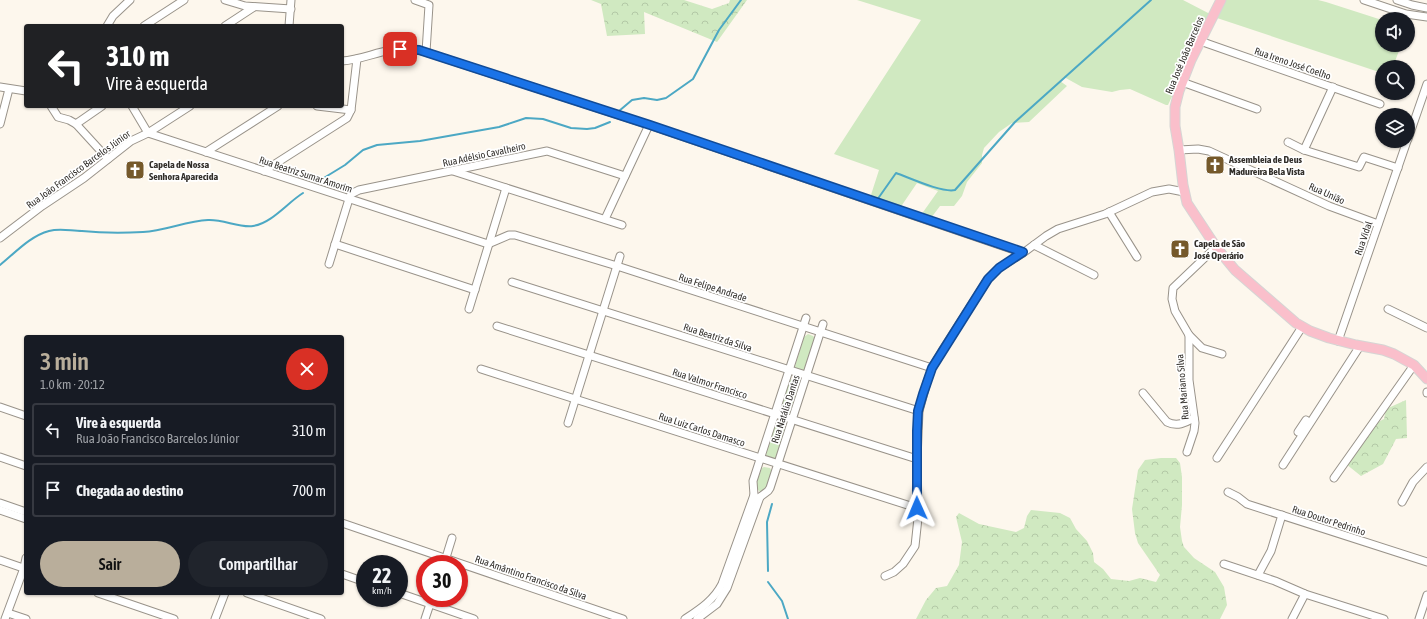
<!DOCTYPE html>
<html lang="pt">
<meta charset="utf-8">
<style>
:root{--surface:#171b24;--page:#20242c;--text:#f1f3f6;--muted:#9ea1a6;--line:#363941;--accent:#b9ae9b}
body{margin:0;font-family:"Asap Condensed",sans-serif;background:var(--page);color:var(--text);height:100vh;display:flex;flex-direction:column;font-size:15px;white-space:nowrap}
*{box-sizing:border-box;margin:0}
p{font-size:13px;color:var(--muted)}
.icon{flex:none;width:22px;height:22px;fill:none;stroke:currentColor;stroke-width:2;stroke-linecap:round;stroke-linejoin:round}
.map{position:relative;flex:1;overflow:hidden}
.sheet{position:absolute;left:24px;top:335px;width:320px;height:260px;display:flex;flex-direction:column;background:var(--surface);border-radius:4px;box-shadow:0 1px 3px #0004}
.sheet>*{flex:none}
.top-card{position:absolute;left:24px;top:24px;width:320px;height:84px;border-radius:4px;box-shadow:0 1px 3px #0004;background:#202124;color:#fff;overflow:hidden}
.tools{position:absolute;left:1375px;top:12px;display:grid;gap:8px}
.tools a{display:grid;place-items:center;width:40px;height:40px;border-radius:50%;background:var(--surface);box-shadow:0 1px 3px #0004;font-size:20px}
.speed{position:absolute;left:356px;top:555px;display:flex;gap:8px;font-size:20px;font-weight:700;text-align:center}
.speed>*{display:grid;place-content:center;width:52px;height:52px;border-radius:50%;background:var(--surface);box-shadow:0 1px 3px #0004;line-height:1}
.speed small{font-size:10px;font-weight:400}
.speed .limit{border:6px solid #d22;background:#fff;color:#111}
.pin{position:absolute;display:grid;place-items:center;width:34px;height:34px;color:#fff;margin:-17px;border-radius:8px;box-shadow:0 2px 6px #0006}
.me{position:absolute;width:44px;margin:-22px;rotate:359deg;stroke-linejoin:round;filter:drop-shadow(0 0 3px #0008)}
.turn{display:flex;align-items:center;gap:14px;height:84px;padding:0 16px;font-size:18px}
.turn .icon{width:52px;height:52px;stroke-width:2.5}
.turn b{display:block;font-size:28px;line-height:34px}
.round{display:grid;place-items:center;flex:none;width:42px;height:42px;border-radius:21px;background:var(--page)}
.summary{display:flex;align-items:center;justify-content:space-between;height:68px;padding:0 16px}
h1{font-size:24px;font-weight:600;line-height:30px;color:var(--accent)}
.cta{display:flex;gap:8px;margin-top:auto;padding:8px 16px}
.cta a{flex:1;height:46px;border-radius:24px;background:var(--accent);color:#111;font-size:16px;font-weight:600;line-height:46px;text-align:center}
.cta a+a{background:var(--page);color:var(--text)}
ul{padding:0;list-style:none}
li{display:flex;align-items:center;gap:12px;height:54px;margin:0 8px 6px;padding:0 8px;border:2px solid var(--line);border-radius:4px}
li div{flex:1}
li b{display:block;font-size:15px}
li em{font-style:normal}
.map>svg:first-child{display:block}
</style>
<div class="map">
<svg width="1427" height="619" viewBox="0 0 1427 619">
<defs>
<pattern id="forest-crowns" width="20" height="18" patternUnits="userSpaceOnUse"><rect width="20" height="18" fill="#d0e9c1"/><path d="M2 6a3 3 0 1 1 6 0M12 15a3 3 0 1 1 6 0" fill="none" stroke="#b3c8a6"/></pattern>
</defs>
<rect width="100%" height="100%" fill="#fdf7ed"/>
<g fill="#d0e9c1">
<polygon points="857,0 1183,0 1210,14 1168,105 1166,105 1130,89 1120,90 1112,92 1082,87 1064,77 1060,81 1067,86 1029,122 1012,123 999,132 984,148 982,155 982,163 967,182 962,196 954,206 940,206 931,218 921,215 938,191 917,183 900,208 870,198 879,170 834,154 921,20"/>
<polygon points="1226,0 1318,0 1326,2 1382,20 1382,45 1401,45 1393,67 1382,67 1382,73 1217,18"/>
<polygon points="808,334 813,336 815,338 807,369 801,372 795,369 795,366 804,337"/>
<polygon points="792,379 797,379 801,384 792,413 789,415 781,413 780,410 789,381"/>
<polygon points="777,423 782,423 787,428 777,457 772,460 767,457 766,454 775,425"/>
<path d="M764,467l6,1 2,4c-2,8 -3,19 -12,20l-5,-6 7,-18z"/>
</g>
<g fill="url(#forest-crowns)">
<polygon points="591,0 684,0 712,9 729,3 730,0 747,0 717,42 644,12 645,34 607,36 601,4"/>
<polygon points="1406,400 1407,438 1396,439 1383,464 1361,476 1346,464 1374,424 1384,419 1386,409"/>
<polygon points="1161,458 1176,458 1180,463 1182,477 1182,505 1180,527 1182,541 1184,547 1194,558 1215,572 1224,587 1227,605 1220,619 916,619 926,600 936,588 947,586 959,565 962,542 956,517 959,513 979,524 1016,532 1024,528 1027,516 1031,510 1060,513 1070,518 1076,529 1087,541 1093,553 1094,562 1103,569 1111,579 1129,581 1140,578 1156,582 1160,575 1138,543 1135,533 1132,509 1138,470 1145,460"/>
</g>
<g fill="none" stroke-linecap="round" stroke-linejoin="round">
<g stroke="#4ca8c4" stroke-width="2">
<polyline points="619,111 632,100 644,98 657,100 666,98 693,79 719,30 741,0"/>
<polyline points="314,184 345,165 363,150 377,145 420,141 499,127 526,118 543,119 571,128 587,129 595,128 610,122"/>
<path d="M877,200l19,-27c14,5 46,20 59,17l60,-68 136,-122"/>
<path d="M0,265c15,-12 30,-29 49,-34 11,-3 22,0 33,0 20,2 41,2 61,1 22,-1 43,-11 65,-12 15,-1 31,8 45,6 19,-3 34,-23 50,-33"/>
<polyline points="768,571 767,522 772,504"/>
<polyline points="768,582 782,601 788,619"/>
</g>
<g stroke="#99938a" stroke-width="9">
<g id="minor">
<polyline points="225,0 245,6 291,9"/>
<polyline points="415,0 429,5 426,52"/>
<polyline points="1364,0 1406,14 1427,17"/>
<polyline points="1397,0 1412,5 1427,8"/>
<polyline points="107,26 113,16 130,0"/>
<polyline points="144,26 184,0"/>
<polyline points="225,26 254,7"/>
<polyline points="289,26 291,0"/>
<polyline points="1200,41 1380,104"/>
<path d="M342,61c17,-1 32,-8 49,-11 9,-2 19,-1 28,0l230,75 374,128 23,-17 12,-7 47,-15 47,-22 17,-3 15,3"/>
<polyline points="1182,82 1257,109"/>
<polyline points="0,87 26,91"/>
<polyline points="1333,87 1304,150 1359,167 1364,157 1398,168"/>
<polyline points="51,106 58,117 69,120 76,124 108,159"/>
<polyline points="132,106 148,133 488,244 509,235 515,235 617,266 932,368"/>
<polyline points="317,106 351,110"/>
<polyline points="0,124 9,89"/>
<polyline points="76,124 102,106"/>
<polyline points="1408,139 1427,84"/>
<polyline points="1288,142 1304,150"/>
<polyline points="1179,150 1198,149 1209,151 1329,206 1378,224"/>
<polyline points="206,152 278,106"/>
<polyline points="264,171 347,118 351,110 357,59"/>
<polyline points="453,171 622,225"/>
<polyline points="1109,212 1137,257"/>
<polyline points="605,219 649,125"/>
<polyline points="0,238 42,206 84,178 131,141 148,133 190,106"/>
<polyline points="335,244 475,290"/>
<polyline points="1034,245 1094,275"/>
<polyline points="329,264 349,199 351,194 359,190 547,151 625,176"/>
<polyline points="512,282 919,411"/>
<polyline points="469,309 506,188"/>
<polyline points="1388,309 1427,328"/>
<polyline points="497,326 917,459"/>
<polyline points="1189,335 1202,348 1222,354"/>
<polyline points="1338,341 1407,141"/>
<polyline points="481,369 917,508"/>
<polyline points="1427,392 1427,393"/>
<path d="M1143,393l24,29c10,5 18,1 27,-4"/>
<polyline points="0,407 26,416"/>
<polyline points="568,423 620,256"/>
<polyline points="1298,432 1306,420"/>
<polyline points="1187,452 1194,431 1195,423 1189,380 1189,335 1175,311 1172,299 1173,288 1216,247"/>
<polyline points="0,457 26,466"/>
<polyline points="1217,458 1302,327"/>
<polyline points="1283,465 1360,346"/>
<polyline points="1334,478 1414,365"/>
<polyline points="1228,492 1238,497 1247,504 1427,562"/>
<polyline points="754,495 753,481 806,318"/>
<polyline points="760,497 768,491 770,488 823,324"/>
<polyline points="1402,502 1413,482 1427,467"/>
<polyline points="0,503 26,512"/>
<polyline points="0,510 26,519"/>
<polyline points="342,523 623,619"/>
<polyline points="0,560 26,569"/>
<polyline points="444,564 452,538"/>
<polyline points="1224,564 1275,581 1305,594 1384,619"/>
<polyline points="342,574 365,582"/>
<polyline points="1258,575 1271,551 1282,515"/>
<polyline points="885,576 894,572 903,564 915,546 918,518 917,459 919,411 927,382 932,368 942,351 988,279 999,268 1023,253"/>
<polyline points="98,593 174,619"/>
<polyline points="247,593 321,619"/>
<polyline points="399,593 474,619"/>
<polyline points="8,613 26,619"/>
<polyline points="5,619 24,568 26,558"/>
<polyline points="215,619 225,593"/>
<polyline points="425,619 432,598"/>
<path d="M685,619c15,-10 29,-19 37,-35l32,-89"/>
<polyline points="697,619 717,604 727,588 760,497"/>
<polyline points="1292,619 1305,594"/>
<polyline points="1419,619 1427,595"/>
</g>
</g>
<g stroke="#d6d5d4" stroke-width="11">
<polyline id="major" points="1221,0 1191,60 1179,91 1175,107 1175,126 1179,150 1183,185 1187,203 1216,247 1235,270 1296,323 1310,331 1329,338 1356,345 1383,350 1394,354 1414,365 1427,379"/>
</g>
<use href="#minor" stroke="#fff" stroke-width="7"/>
<use href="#major" stroke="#fabfcb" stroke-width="9"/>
</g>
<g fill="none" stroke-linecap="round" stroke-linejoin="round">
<g stroke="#114b97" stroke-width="10">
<polyline id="route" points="400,49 419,50 650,125 1023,252 999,268 988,279 932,368 923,394 918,411 917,431 917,508"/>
</g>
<use href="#route" stroke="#1a73e8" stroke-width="7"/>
</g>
<defs>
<g id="church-square" transform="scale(1)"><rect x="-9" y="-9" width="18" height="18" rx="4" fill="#75592b" stroke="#fff"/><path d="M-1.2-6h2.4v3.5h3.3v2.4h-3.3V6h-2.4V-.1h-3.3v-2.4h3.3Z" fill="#fff"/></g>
</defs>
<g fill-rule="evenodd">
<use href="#church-square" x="1215" y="165"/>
<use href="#church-square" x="135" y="170"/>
<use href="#church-square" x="1180" y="249"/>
</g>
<g text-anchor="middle" stroke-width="3.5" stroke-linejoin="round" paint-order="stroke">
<g font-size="10" fill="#312e2a" stroke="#fff">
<text transform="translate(1184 55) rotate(-67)" y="4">Rua José João Barcelos</text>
<text transform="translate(1293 63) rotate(19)" y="4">Rua Ireno José Coelho</text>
<text transform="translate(484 154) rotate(-12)" y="4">Rua Adélsio Cavalheiro</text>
<text transform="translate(78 169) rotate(-36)" y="4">Rua João Francisco Barcelos Júnior</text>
<text transform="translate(306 174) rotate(18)" y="4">Rua Beatriz Sumar Amorim</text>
<text transform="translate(1327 193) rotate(24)" y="4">Rua União</text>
<text transform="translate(1363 238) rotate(-71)" y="4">Rua Vidal</text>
<text transform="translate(713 287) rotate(18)" y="4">Rua Felipe Andrade</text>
<text transform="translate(718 337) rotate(18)" y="4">Rua Beatriz da Silva</text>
<text transform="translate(710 383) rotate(18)" y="4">Rua Valmor Francisco</text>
<text transform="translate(1182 387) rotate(-95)" y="4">Rua Mariano Silva</text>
<text transform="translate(785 409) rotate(-72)" y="4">Rua Natália Dantas</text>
<text transform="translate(702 429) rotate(18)" y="4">Rua Luiz Carlos Damasco</text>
<text transform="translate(1329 520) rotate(18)" y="4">Rua Doutor Pedrinho</text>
<text transform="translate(531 577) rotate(19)" y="4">Rua Amântino Francisco da Silva</text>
</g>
<g font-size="10" font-weight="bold" fill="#312e2a" stroke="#fff" text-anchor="start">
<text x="1229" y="163">Assembleia de Deus<tspan x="1229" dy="12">Madureira Bela Vista</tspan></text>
<text x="149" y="168">Capela de Nossa<tspan x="149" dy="12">Senhora Aparecida</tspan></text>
<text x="1194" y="247">Capela de São<tspan x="1194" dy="12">José Operário</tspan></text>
</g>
</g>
</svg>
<div class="tools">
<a><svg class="icon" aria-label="sound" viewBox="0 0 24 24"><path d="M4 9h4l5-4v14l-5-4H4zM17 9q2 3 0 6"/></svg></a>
<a><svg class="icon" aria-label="search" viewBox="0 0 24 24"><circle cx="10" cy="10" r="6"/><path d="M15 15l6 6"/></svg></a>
<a><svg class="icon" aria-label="layers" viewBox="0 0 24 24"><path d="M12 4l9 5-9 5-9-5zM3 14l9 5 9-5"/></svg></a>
</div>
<div class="speed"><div>22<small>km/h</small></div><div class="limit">30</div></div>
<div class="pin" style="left:400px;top:49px;background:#d93025"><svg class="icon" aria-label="arrive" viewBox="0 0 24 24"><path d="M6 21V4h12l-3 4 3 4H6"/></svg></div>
<svg class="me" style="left:917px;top:508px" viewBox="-20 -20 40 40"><path d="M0-17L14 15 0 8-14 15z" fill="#1a73e8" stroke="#fff" stroke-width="4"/></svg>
<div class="top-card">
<div class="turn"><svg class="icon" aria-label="left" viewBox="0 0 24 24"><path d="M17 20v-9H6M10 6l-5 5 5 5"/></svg><div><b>310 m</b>Vire à esquerda</div></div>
</div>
<section class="sheet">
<div class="summary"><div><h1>3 min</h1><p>1.0 km · 20:12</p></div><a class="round" style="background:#d93025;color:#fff"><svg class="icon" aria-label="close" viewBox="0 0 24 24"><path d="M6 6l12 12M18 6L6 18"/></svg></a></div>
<ul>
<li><svg class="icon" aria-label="left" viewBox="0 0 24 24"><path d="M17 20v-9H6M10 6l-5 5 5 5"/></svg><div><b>Vire à esquerda</b><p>Rua João Francisco Barcelos Júnior</p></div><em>310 m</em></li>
<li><svg class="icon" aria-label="arrive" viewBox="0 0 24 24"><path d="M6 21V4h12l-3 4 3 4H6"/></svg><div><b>Chegada ao destino</b></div><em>700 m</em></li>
</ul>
<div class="cta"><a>Sair</a><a>Compartilhar</a></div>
</section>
</div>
